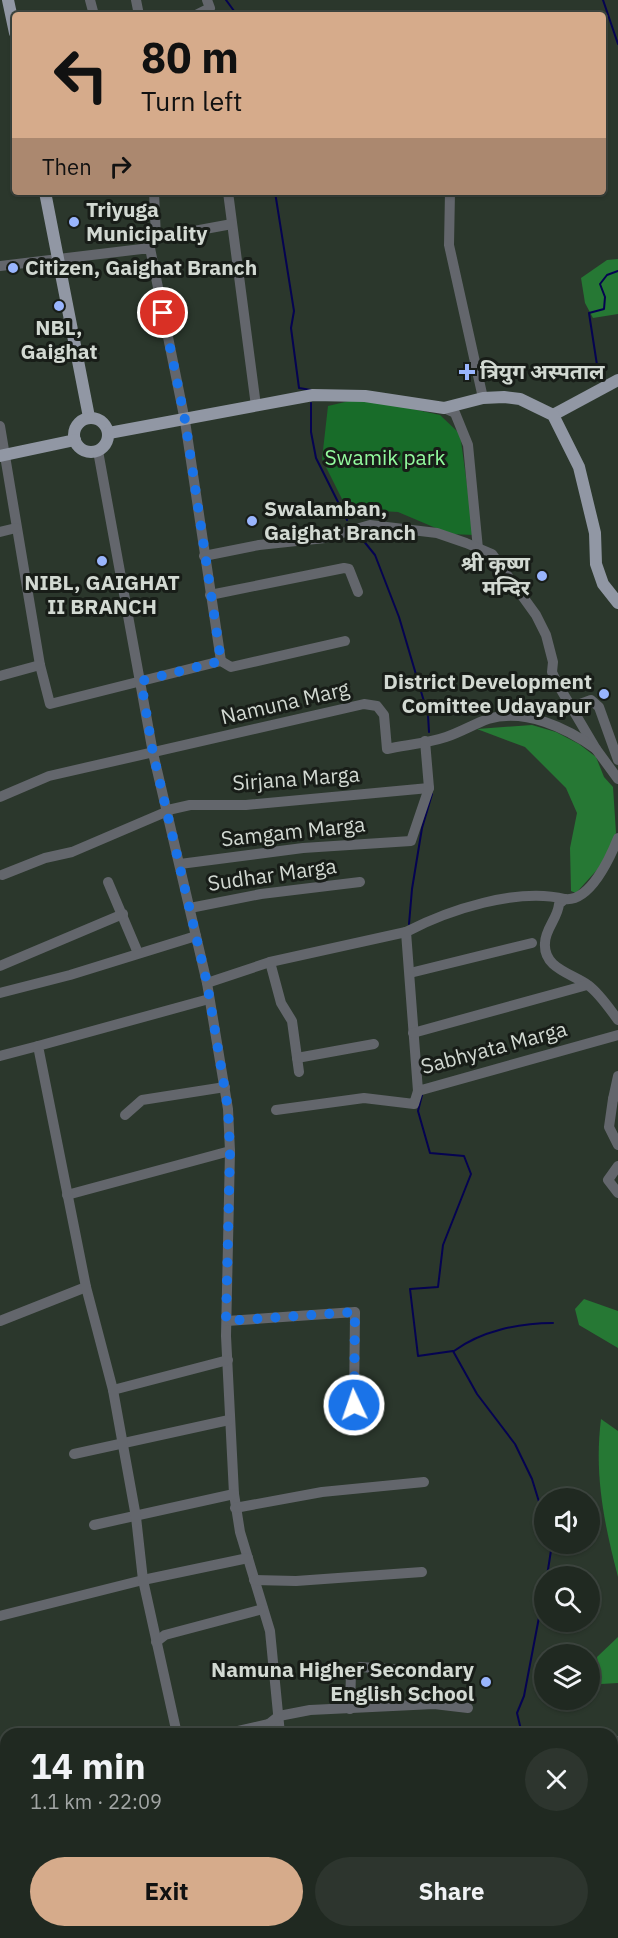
<!DOCTYPE html>
<meta charset="utf-8">
<style>
:root{--surface:#202921;--page:#2d352e;--text:#f1f3f6;--muted:#a2a6a5;--line:#3d453f;--accent:#d6ab8b}
body{margin:0;font-family:"IBM Plex Sans","Noto Sans Devanagari",sans-serif;background:var(--page);color:var(--text);height:100vh;display:flex;flex-direction:column;font-size:22px;white-space:nowrap}
*{box-sizing:border-box;margin:0}
p{font-size:20px;color:var(--muted)}
.icon{flex:none;width:33px;height:33px;fill:none;stroke:currentColor;stroke-width:2;stroke-linecap:round;stroke-linejoin:round}
.map{position:relative;flex:1;overflow:hidden}
.sheet{position:absolute;left:0px;top:1728px;width:618px;height:210px;display:flex;flex-direction:column;background:var(--surface);border-radius:18px 18px 0 0;box-shadow:0 2px 4px #0004,0 0 0 2px var(--line)}
.sheet>*{flex:none}
.top-card{position:absolute;left:12px;top:12px;width:594px;height:183px;border-radius:6px;box-shadow:0 2px 4px #0004,0 0 0 2px var(--line);background:#d6ab8b;color:#111;overflow:hidden}
.controls{position:absolute;left:534px;top:1488px;display:grid;gap:12px}
.controls a{display:grid;place-items:center;width:66px;height:66px;border-radius:50%;background:var(--surface);box-shadow:0 2px 4px #0004,0 0 0 2px var(--line);font-size:30px}
.pin{position:absolute;display:grid;place-items:center;width:51px;height:51px;color:#fff;margin:-26px;border:3px solid #fff;border-radius:50%;box-shadow:0 2px 6px #0007}
.me{position:absolute;width:66px;margin:-33px;rotate:357deg;stroke-linejoin:round;filter:drop-shadow(0 0 4px #0008)}
.turn{display:flex;align-items:center;gap:21px;height:126px;padding:0 30px;font-size:27px}
.turn .icon{width:78px;height:78px;stroke-width:2.5}
.turn b{display:block;font-size:42px;line-height:51px}
.then{display:flex;align-items:center;height:57px;padding:0 30px;background:#0003;gap:12px;font-size:22px}
.round{display:grid;place-items:center;flex:none;width:63px;height:63px;border-radius:32px;background:var(--page)}
.head{display:flex;align-items:center;justify-content:space-between;height:102px;padding:0 30px}
h1{font-size:36px;font-weight:700;line-height:45px}
.cta{display:flex;gap:12px;margin-top:auto;padding:12px 30px}
.cta a{flex:1;height:69px;border-radius:36px;background:var(--accent);color:#111;font-size:24px;font-weight:700;line-height:69px;text-align:center}
.cta a+a{background:var(--page);color:var(--text)}
.map>svg:first-child{display:block}
</style>
<div class="map">
<svg width="618" height="1938" viewBox="0 0 618 1938">
<rect width="100%" height="100%" fill="#2b372c"/>
<polygon fill="#186c29" points="362,398 440,415 460,434 474,535 450,534 398,512 347,509 322,459 328,406"/>
<g fill="#267834">
<polygon points="618,259 618,314 593,318 585,303 581,278 607,260"/>
<polygon points="532,725 556,732 579,744 596,757 604,777 613,787 616,833 605,861 576,893 571,891 570,848 577,813 566,788 525,747 477,729"/>
<polygon points="584,1299 618,1311 618,1348 579,1325 575,1309"/>
<path d="M601,1419l17,12v146c-14,-54 -24,-102 -17,-158z"/>
<polygon points="618,1637 618,1683 601,1684 597,1657"/>
<polygon points="0,1893 6,1893 6,1932 90,1932 101,1938 0,1938"/>
</g>
<g fill="none" stroke-linecap="round" stroke-linejoin="round">
<g stroke="#050351" stroke-width="2">
<polyline points="226,0 237,15"/>
<polyline points="603,0 618,44"/>
<polyline points="275,192 294,311 291,328 299,388 311,390"/>
<polyline points="591,375 597,365 589,313 604,309 605,297 600,284 607,275 618,271"/>
<polyline points="311,403 311,432 316,458 347,520"/>
<polyline points="358,534 375,555 399,617 428,715 429,732"/>
<polyline points="409,924 412,889 422,828 432,794"/>
<polyline points="422,1095 418,1111 430,1153 464,1156 471,1174 443,1245 438,1287 410,1289 418,1356 453,1351 477,1394 515,1444 532,1479 544,1518"/>
<path d="M454,1351c27,-20 65,-28 99,-28"/>
<polyline points="547,1576 552,1544"/>
<polyline points="522,1734 517,1713 524,1696 544,1591"/>
<polyline points="612,1857 618,1857"/>
<polyline points="612,1926 618,1920"/>
<polyline points="600,1938 606,1932"/>
</g>
<g stroke="#63666c" stroke-width="10">
<polyline points="90,0 94,15"/>
<polyline points="136,0 139,15"/>
<polyline points="196,15 210,8 207,0"/>
<polyline points="228,192 256,406"/>
<polyline points="450,192 449,245 483,398"/>
<polyline points="156,238 232,224"/>
<polyline points="154,242 156,238 154,192"/>
<polyline points="0,266 150,248 185,421 221,661 50,704 40,665 0,426"/>
<polyline points="444,408 455,413 468,445 478,549"/>
<polyline points="98,451 153,753 207,983 228,1109 230,1151 226,1336 234,1494 240,1532 270,1631 280,1734"/>
<polyline points="0,532 16,528"/>
<polyline points="204,556 259,545 325,538 370,525 437,533 466,543 492,554 536,615 546,635 553,662 552,672 557,683 596,749 618,779"/>
<polyline points="210,595 344,568 349,569 358,592"/>
<polyline points="221,661 231,667 345,641"/>
<polyline points="0,676 40,665"/>
<polyline points="572,707 591,700 599,707 618,760"/>
<path d="M0,797l49,-21 315,-72 13,2 7,9 3,34c19,-4 41,-6 59,-12 15,-5 28,-13 42,-18 37,-11 79,9 108,30"/>
<polyline points="168,810 190,805 246,805 429,788"/>
<path d="M618,838c-8,20 -28,64 -53,61l-6,5c-1,14 -14,25 -14,39 -2,25 26,30 43,42 12,9 21,23 30,35"/>
<polyline points="180,864 303,848 411,841 429,788 425,741"/>
<polyline points="2,875 45,858 72,852 168,811"/>
<polyline points="108,882 138,953"/>
<polyline points="190,908 261,894 360,882"/>
<path d="M406,932c42,-22 112,-45 159,-33"/>
<polyline points="270,962 281,1003 292,1021 299,1072"/>
<polyline points="0,966 123,914"/>
<polyline points="410,973 532,943"/>
<polyline points="207,983 270,962 406,932 418,1091 618,1035"/>
<polyline points="0,993 70,975 196,936"/>
<polyline points="413,1033 587,985"/>
<polyline points="0,1056 38,1046"/>
<polyline points="297,1058 374,1044"/>
<polyline points="618,1095 613,1099 609,1127 618,1145"/>
<polyline points="613,1099 618,1076"/>
<polyline points="276,1110 364,1098 414,1104 418,1091"/>
<polyline points="125,1115 142,1100 225,1087"/>
<polyline points="618,1166 608,1180 618,1193"/>
<polyline points="67,1195 230,1151"/>
<polyline points="0,1321 86,1287"/>
<polyline points="227,1321 355,1312 354,1405"/>
<polyline points="113,1390 228,1360"/>
<polyline points="74,1454 229,1420"/>
<polyline points="235,1508 322,1492 424,1482"/>
<polyline points="94,1525 234,1494"/>
<polyline points="254,1580 296,1581 422,1572"/>
<polyline points="0,1616 143,1580 248,1558"/>
<polyline points="156,1642 165,1635 263,1609"/>
<polyline points="350,1709 351,1672 360,1667 454,1673"/>
<polyline points="177,1734 143,1580 136,1517 113,1390 86,1287 38,1046 209,999"/>
<polyline points="225,1734 269,1724"/>
<polyline points="267,1734 269,1724 279,1716 310,1710 434,1704 468,1708"/>
<polyline points="612,1744 618,1741"/>
<polyline points="0,1856 6,1862"/>
<polyline points="311,1932 313,1938"/>
<polyline points="240,1938 240,1932"/>
</g>
<g stroke="#9197a4" stroke-width="12">
<polyline points="8,0 15,33"/>
<polyline points="45,192 89,417"/>
<polyline points="553,415 618,380"/>
<circle cx="91" cy="435" r="17"/>
<polyline points="109,433 313,395 365,396 444,408 483,398 504,397 520,399 553,415 579,467 595,533 596,564 603,584 618,603"/>
<polyline points="0,456 75,440"/>
</g>
</g>
<g fill="none" stroke-linecap="round" stroke-linejoin="round">
<polyline stroke="#1a73e8" stroke-width="10" stroke-dasharray="0 18" points="163,313 185,420 221,661 141,681 153,753 207,983 228,1109 230,1151 226,1321 355,1312 354,1405"/>
</g>
<g fill="#99b5fd" stroke="#181d18" stroke-width="2">
<circle cx="74" cy="222" r="6"/>
<circle cx="13" cy="268" r="6"/>
<circle cx="59" cy="306" r="6"/>
<path d="M464 363h6v6h6v6h-6v6h-6v-6h-6v-6h6z"/>
<circle cx="252" cy="521" r="6"/>
<circle cx="102" cy="561" r="6"/>
<circle cx="542" cy="576" r="6"/>
<circle cx="604" cy="694" r="6"/>
<circle cx="486" cy="1682" r="6"/>
</g>
<g text-anchor="middle" stroke-width="6" stroke-linejoin="round" paint-order="stroke">
<g font-size="21" font-weight="bold" fill="#d2d9d2" stroke="#181d18" text-anchor="start">
<text x="86" y="217">Triyuga<tspan x="86" dy="24">Municipality</tspan></text>
<text x="25" y="275">Citizen, Gaighat Branch</text>
<text x="59" y="335" text-anchor="middle">NBL,<tspan x="59" dy="24">Gaighat</tspan></text>
<text x="480" y="379">त्रियुग अस्पताल</text>
<text x="264" y="516">Swalamban,<tspan x="264" dy="24">Gaighat Branch</tspan></text>
<text x="530" y="571" text-anchor="end">श्री कृष्ण<tspan x="530" dy="24">मन्दिर</tspan></text>
<text x="102" y="590" text-anchor="middle">NIBL, GAIGHAT<tspan x="102" dy="24">II BRANCH</tspan></text>
<text x="592" y="689" text-anchor="end">District Development<tspan x="592" dy="24">Comittee Udayapur</tspan></text>
<text x="474" y="1677" text-anchor="end">Namuna Higher Secondary<tspan x="474" dy="24">English School</tspan></text>
</g>
<g font-size="21" fill="#93fb9e" stroke="#181d18">
<text x="385" y="465">Swamik park</text>
</g>
<g font-size="21" fill="#d2d9d2" stroke="#181d18">
<text transform="translate(285 703) rotate(-13)" y="7">Namuna Marg</text>
<text transform="translate(296 779) rotate(-4)" y="7">Sirjana Marga</text>
<text transform="translate(293 832) rotate(-6)" y="7">Samgam Marga</text>
<text transform="translate(272 875) rotate(-8)" y="7">Sudhar Marga</text>
<text transform="translate(494 1048) rotate(-15)" y="7">Sabhyata Marga</text>
</g>
</g>
</svg>
<div class="controls">
<a><svg class="icon" aria-label="sound" viewBox="0 0 24 24"><path d="M4 9h4l5-4v14l-5-4H4zM17 9q2 3 0 6"/></svg></a>
<a><svg class="icon" aria-label="search" viewBox="0 0 24 24"><circle cx="10" cy="10" r="6"/><path d="M15 15l6 6"/></svg></a>
<a><svg class="icon" aria-label="layers" viewBox="0 0 24 24"><path d="M12 4l9 5-9 5-9-5zM3 14l9 5 9-5"/></svg></a>
</div>
<div class="pin" style="left:163px;top:313px;background:#d93025"><svg class="icon" aria-label="arrive" viewBox="0 0 24 24"><path d="M6 21V4h12l-3 4 3 4H6"/></svg></div>
<svg class="me" style="left:354px;top:1405px" viewBox="-20 -20 40 40"><circle r="17" fill="#1a73e8" stroke="#fff" stroke-width="3"/><path d="M0-11L8 9 0 5-8 9z" fill="#fff"/></svg>
<div class="top-card">
<div class="turn"><svg class="icon" aria-label="left" viewBox="0 0 24 24"><path d="M17 20v-9H6M10 6l-5 5 5 5"/></svg><div><b>80 m</b>Turn left</div></div>
<div class="then">Then<svg class="icon" aria-label="right" viewBox="0 0 24 24"><path d="M7 20v-9h11M14 6l5 5-5 5"/></svg></div>
</div>
<section class="sheet">
<div class="head"><div><h1>14 min</h1><p>1.1 km · 22:09</p></div><a class="round"><svg class="icon" aria-label="close" viewBox="0 0 24 24"><path d="M6 6l12 12M18 6L6 18"/></svg></a></div>
<div class="cta"><a>Exit</a><a>Share</a></div>
</section>
</div>
